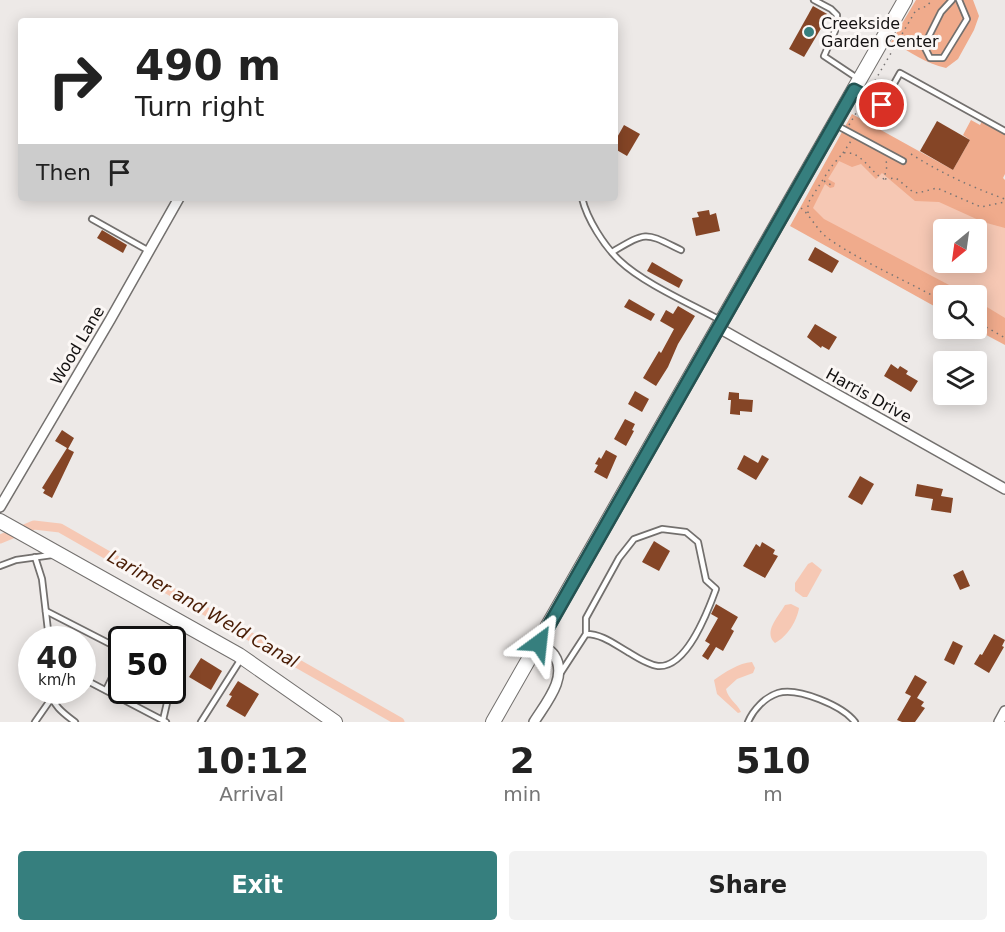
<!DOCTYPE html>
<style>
:root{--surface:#fff;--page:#f2f2f2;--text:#222;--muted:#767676;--accent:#367f7e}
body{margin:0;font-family:"DejaVu Sans",sans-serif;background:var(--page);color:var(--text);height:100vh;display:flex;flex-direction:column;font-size:22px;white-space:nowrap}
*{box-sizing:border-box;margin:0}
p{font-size:20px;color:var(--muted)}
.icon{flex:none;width:33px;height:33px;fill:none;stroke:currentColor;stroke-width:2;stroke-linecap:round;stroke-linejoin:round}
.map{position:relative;height:722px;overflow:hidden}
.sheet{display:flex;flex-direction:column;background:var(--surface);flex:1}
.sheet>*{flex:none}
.top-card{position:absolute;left:18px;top:18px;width:600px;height:183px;border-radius:6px;box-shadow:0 3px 15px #0003;background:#fff;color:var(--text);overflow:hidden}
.needle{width:39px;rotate:209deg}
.controls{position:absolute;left:933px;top:219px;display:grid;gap:12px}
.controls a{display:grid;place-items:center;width:54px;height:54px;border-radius:6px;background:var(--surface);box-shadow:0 3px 15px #0003;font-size:30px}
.speed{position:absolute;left:18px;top:626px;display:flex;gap:12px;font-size:30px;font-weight:700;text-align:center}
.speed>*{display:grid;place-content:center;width:78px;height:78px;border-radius:50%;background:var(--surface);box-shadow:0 3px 15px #0003;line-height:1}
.speed small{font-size:15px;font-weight:400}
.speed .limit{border:3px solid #111;border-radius:9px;background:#fff;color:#111}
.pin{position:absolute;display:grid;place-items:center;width:51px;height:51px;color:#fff;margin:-26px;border:3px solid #fff;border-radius:50%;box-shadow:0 2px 6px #0007}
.me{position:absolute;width:66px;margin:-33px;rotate:30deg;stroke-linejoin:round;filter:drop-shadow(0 0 4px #0008)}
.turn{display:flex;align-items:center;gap:21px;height:126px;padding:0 18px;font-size:27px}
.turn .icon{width:78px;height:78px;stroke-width:2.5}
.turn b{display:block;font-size:42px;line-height:51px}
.then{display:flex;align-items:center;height:57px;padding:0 18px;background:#0003;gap:12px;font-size:22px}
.eta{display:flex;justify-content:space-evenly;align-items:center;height:102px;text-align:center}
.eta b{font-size:36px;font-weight:600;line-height:42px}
.action{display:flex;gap:12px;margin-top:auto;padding:12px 18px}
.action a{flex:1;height:69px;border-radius:6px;background:var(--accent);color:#fff;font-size:24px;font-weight:600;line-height:69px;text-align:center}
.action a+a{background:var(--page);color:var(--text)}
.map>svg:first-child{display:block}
</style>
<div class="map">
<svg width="1005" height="722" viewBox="0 0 1005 722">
<rect width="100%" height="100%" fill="#ede9e7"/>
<g fill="#f0ab8c" fill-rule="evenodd">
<path d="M916,0h57l6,16 -5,14 -16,29 -12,9c-20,-4 -36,-17 -55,-26z"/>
<path d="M852,114l101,56 17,-30 -7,-5 8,-15 9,5 3,-6 22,13v42l-2,4 2,2v165l-30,-16 1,-1v-32h-32l-1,15 -153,-85zM944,230h32v32h-32z"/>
</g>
<g fill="#f6c8b4" fill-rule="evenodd">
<path d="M839,161l13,6 9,-3 15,15 6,-6 33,28 24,1 44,20 22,6v90l-28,-17 -1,-5 -8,-1 -144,-76 -11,-11 12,-24 5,4 4,-1 1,-4 -7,-4zM944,230h32v32h-32z"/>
<polygon points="812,562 822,570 807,597 803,597 795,591 795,583 808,564"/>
<path d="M791,604l8,4c-2,13 -12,29 -24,35 -12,-11 3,-26 10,-38z"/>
<path d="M752,662l3,6 -2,5 -16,6 -11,10c2,10 11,14 15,23l-3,1 -21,-19 -3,-14c11,-8 25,-17 38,-18z"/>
</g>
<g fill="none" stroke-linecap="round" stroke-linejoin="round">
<polyline stroke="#f6c8b4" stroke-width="9" points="0,539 34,525 60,528 400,722"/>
</g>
<g fill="#854526">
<polygon points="813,6 829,15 804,57 789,49"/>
<polygon points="937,121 970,140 953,170 920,151"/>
<polygon points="624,125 640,134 627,156 615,149 615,141"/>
<polygon points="709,210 710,215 716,213 720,231 696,236 692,218 699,217 697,212"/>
<polygon points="102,230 127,245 123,253 97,238"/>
<polygon points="815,247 839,261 832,273 808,260"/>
<polygon points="652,262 683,280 679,288 647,271"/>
<polygon points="629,299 655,314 651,321 624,307"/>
<polygon points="678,306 695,316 678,344 668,367 656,386 643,378 659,351 661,353 674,329 660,321 666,310 673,314"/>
<polygon points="815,324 837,337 829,350 822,346 821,348 807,337"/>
<polygon points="891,364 898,369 900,366 908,371 906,374 918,381 911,392 884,376"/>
<polygon points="635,391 649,399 642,412 628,404"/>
<polygon points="729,392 739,393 739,399 753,400 752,412 740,411 740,415 730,414 731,400 728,400"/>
<polygon points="625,419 635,424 632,430 634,431 626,446 614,439"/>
<polygon points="62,430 74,438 68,449 74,452 52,498 43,493 45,490 42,488 67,448 55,441"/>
<polygon points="606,450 617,456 607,479 594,472 598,465 595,464 599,457 601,459"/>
<polygon points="744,455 758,463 762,455 769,459 756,480 737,469"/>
<polygon points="860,476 874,484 862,505 848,497"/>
<polygon points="917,484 943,489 941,496 953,498 951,513 931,510 933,499 915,496"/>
<polygon points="654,541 670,551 659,571 642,562"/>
<polygon points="762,542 775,550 773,554 778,556 765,578 743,566 756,544 760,547"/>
<polygon points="963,570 970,586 960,590 953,575"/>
<polygon points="716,604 738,617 731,629 734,631 723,651 716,647 708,660 702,656 710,644 705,641 718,618 711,614"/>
<polygon points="994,634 1005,640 1002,646 1004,647 989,673 974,664 980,654 982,655"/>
<polygon points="953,641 963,646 954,665 944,660"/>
<polygon points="201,658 222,671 211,690 189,677"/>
<polygon points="915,675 927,682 917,698 924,702 921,706 925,708 915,722 902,722 897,720 911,696 905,693"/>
<polygon points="238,681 259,694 245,717 226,706 232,696 229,695"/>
</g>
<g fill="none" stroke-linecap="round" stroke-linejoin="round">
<g stroke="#73706e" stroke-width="8">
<g id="service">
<polyline points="814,0 831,9 837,15 835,31 824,56 857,78"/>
<polyline points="952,0 941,12 924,46 930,58 943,58 967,19 959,0"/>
<polyline points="856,91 882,105 900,73 1005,131"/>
<polyline points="836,125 903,161"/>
<path d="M582,198c5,21 22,48 38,63 23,22 71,43 100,59"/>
<polyline points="92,219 149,251"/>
<path d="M612,252c36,-21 32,-20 69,-2"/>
<polyline points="35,557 42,579 49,639"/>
<polyline points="0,566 16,560 52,555"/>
<polyline points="46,611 122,650"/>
<path d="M560,674l26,-40c16,0 28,10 42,18 8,5 20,13 30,14 29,2 50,-55 58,-77l-10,-9 -8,-38 -12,-10 -24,-3 -28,10 -15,19 -33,60v16"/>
<polyline points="82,678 166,722"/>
<path d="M50,690c2,15 13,23 25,32"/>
<polyline points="106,690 122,657"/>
<polyline points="163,720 170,690"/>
<polyline points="35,722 51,699"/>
<polyline points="201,722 241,659"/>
<path d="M748,722c5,-12 17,-25 30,-29 20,-6 65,13 77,29"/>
</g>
</g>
<g stroke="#73706e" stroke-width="12">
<g id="minor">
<polyline points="719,328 1005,489"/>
<polyline points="0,507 110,320 179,198"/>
<path d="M534,722c11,-18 35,-45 20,-67 -3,-5 -10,-8 -15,-12"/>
<polyline points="999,722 1005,711"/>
</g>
</g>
<g stroke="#73706e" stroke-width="16">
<g id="secondary">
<polyline points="0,521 239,655 335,722"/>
<polyline points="493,722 905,0"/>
</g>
</g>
<g stroke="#787574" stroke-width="1.5" stroke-dasharray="1.5 4.5" stroke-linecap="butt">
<polyline points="869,91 916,10 927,6 932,0"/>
<polyline points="849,125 862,103"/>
<polyline points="843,153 851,141"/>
<path d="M911,154c30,19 60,33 94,45"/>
<polyline points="885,179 896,178 913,192 918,193 937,188 981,207 1005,202"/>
<polyline points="824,181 831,185"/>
<path d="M801,208c11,9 16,23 28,31 36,25 77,41 115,63"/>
<path d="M808,213v-10l23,-36 12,-14c19,-3 27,20 41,26l3,-13 -1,-6"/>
<polyline points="976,321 1005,338"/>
</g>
<use href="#service" stroke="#fff" stroke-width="4.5"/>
<use href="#minor" stroke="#fff" stroke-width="9"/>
<use href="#secondary" stroke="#fff" stroke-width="14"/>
</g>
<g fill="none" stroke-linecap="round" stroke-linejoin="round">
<g stroke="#235352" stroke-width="15">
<polyline id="route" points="539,643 854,90 882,105"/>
</g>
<use href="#route" stroke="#367f7e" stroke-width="10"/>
</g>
<circle fill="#367f7e" stroke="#fbf7f5" stroke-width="2" cx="809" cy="32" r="6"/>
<g text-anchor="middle" stroke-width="6" stroke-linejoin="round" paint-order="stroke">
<g font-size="16" fill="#131111" stroke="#fbf7f5" text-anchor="start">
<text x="821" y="29">Creekside<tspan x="821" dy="18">Garden Center</tspan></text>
</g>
<g font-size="16" fill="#131111" stroke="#fbf7f5">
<text transform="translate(77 345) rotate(-59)" y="6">Wood Lane</text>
<text transform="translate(869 395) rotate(29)" y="6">Harris Drive</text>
</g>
<g font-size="18" font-style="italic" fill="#491c04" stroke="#fbf7f5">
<text transform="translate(203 609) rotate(30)" y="6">Larimer and Weld Canal</text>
</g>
</g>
</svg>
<div class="controls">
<a><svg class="needle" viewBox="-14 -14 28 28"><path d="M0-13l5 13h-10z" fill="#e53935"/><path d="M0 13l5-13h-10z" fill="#767676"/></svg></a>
<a><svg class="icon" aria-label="search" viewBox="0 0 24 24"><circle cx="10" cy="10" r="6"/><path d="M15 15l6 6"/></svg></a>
<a><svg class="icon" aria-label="layers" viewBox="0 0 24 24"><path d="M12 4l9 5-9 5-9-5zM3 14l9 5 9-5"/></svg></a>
</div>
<div class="speed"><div>40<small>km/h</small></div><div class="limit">50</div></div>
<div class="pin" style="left:882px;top:105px;background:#d93025"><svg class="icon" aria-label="arrive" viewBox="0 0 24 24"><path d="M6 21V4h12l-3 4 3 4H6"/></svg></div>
<svg class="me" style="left:539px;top:643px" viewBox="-20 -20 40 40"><path d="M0-17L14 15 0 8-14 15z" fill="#367f7e" stroke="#fff" stroke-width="4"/></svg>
<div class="top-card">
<div class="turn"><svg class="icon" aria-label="right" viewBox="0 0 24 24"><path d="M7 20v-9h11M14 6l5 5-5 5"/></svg><div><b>490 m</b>Turn right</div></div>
<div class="then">Then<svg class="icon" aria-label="arrive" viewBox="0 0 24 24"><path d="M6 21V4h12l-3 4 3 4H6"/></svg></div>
</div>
</div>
<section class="sheet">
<div class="eta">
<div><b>10:12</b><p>Arrival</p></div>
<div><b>2</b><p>min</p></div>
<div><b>510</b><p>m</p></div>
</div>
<div class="action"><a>Exit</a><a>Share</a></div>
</section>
